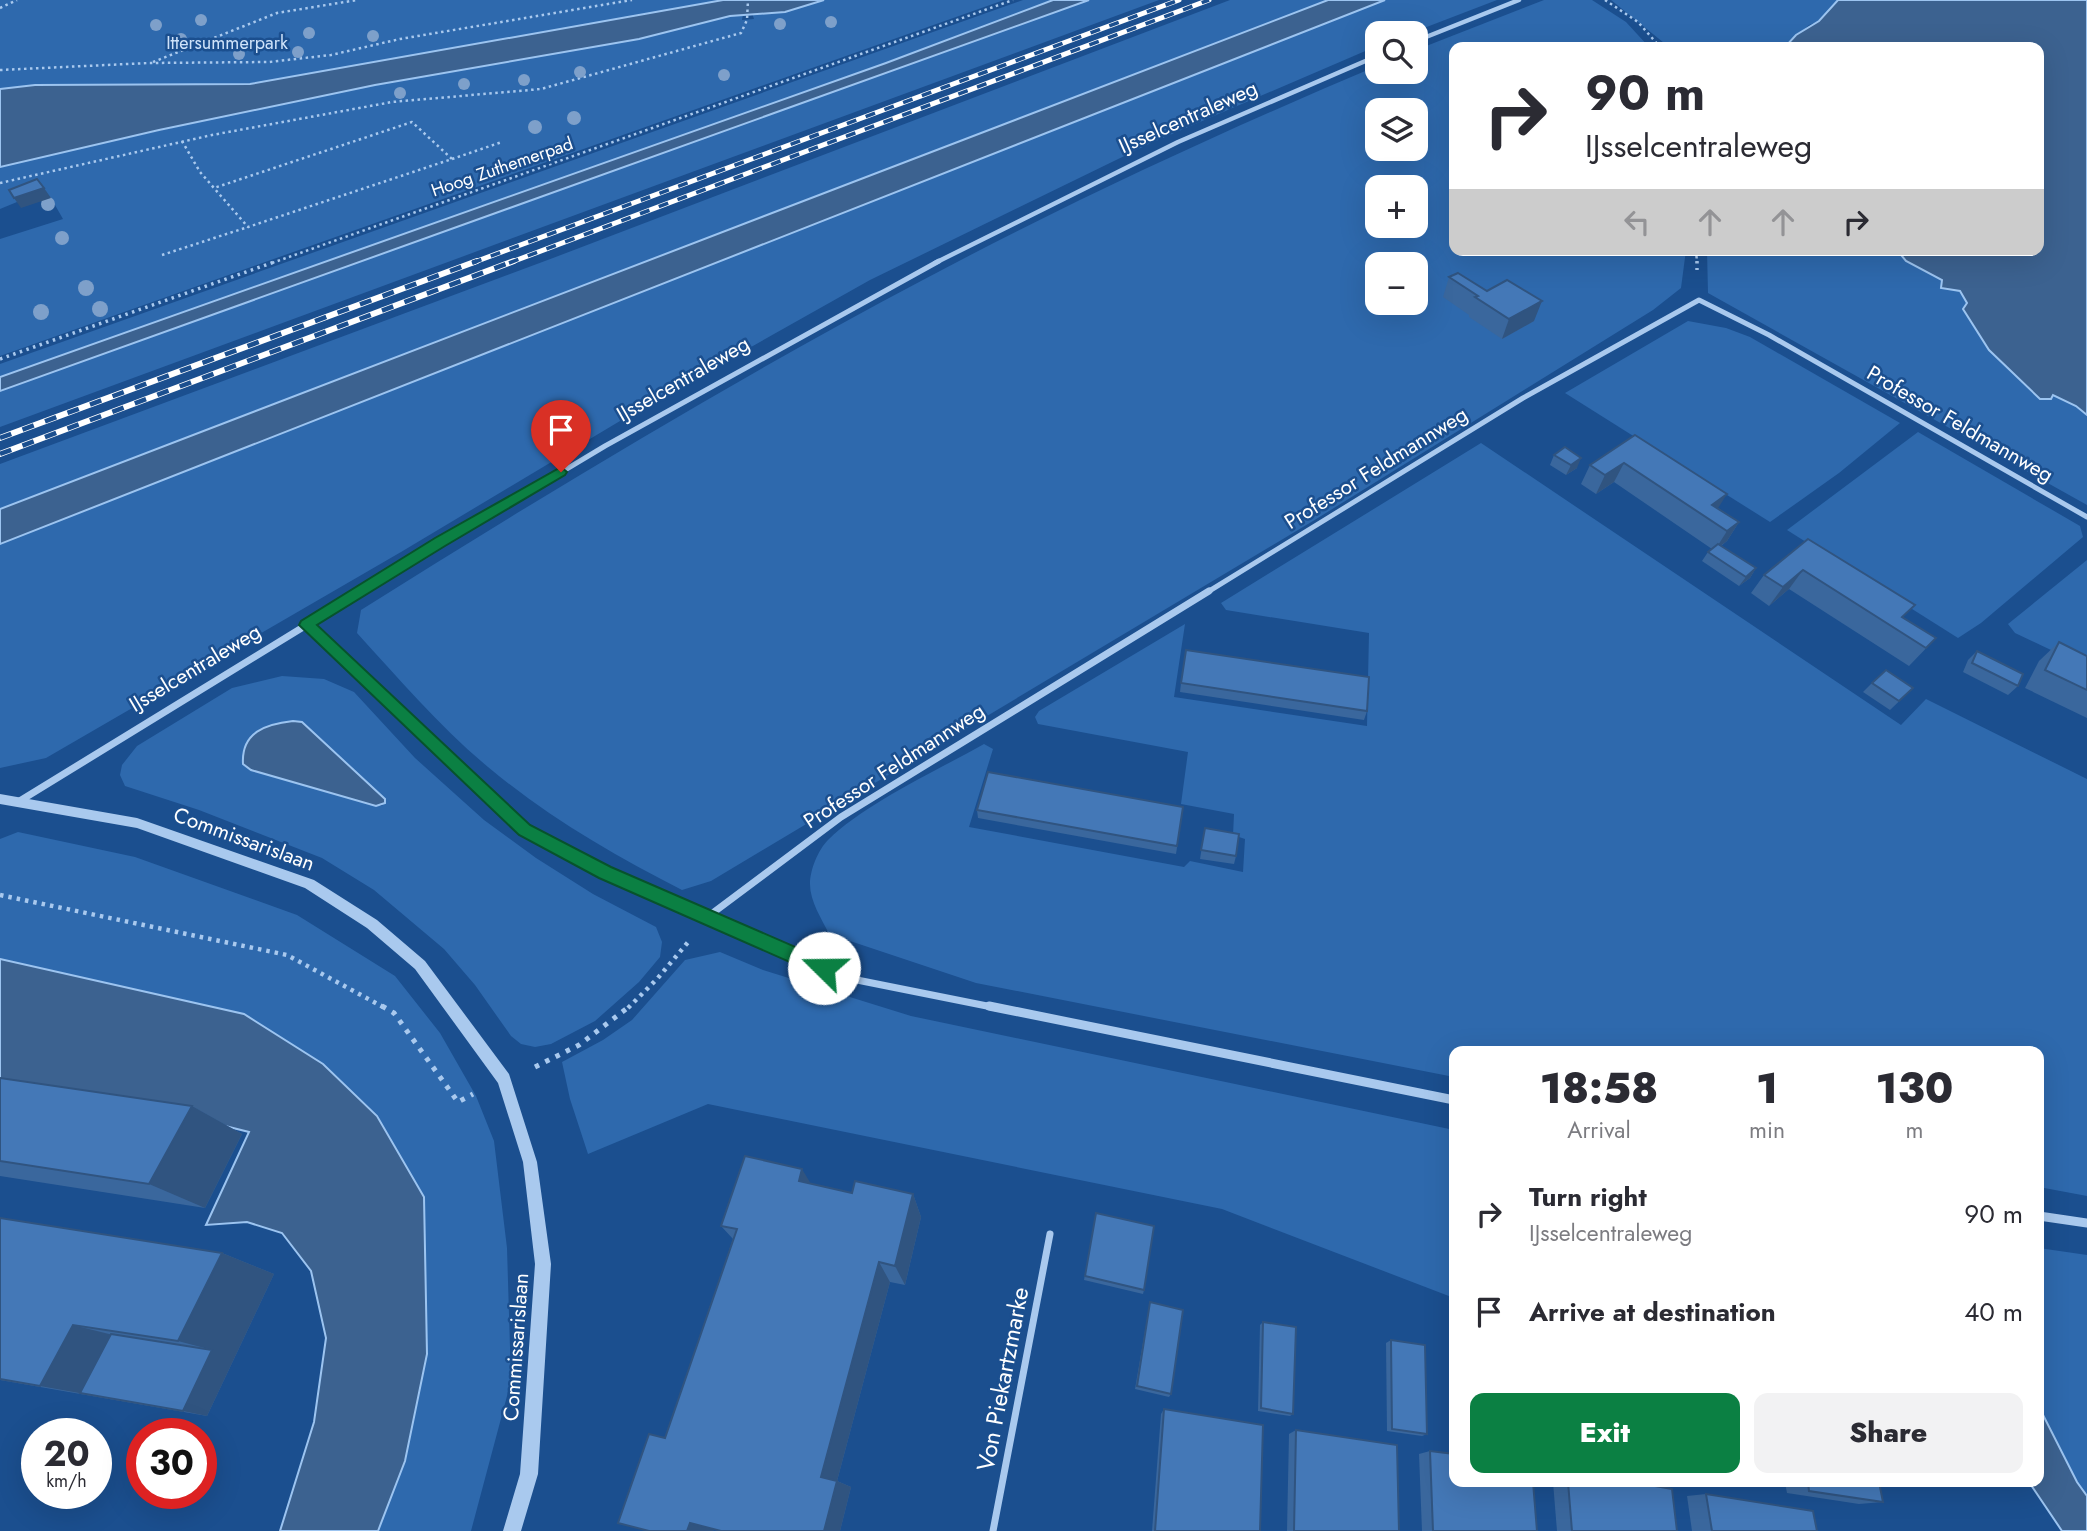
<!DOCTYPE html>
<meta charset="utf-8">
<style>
:root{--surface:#fff;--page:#f2f2f3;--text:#2b2b33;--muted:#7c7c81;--accent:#0b8043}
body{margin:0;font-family:Jost,sans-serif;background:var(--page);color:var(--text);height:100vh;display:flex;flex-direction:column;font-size:26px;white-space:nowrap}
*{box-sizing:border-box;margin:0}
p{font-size:23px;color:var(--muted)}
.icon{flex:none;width:38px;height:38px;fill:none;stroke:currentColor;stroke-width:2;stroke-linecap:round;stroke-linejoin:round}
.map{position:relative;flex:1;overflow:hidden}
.side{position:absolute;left:1449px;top:1046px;width:595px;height:441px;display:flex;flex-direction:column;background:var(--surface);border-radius:14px;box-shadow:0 7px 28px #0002}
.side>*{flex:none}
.banner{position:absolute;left:1449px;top:42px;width:595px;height:214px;border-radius:14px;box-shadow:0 7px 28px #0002;background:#fff;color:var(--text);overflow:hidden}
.controls{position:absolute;left:1365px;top:21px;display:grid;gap:14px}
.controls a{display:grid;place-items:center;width:63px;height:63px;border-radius:14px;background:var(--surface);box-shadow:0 7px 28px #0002;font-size:35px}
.speed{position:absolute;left:21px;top:1418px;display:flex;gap:14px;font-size:35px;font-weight:700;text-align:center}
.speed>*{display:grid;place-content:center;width:91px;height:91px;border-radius:50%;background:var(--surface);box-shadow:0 7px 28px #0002;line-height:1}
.speed small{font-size:18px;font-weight:400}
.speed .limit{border:10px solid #d22;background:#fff;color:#111}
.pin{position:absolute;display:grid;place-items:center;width:60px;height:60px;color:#fff;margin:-72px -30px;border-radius:50% 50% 50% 0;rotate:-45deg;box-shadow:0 0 7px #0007}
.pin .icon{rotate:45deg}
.me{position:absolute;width:77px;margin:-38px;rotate:292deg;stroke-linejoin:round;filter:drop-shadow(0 0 5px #0008)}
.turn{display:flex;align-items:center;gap:24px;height:147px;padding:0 21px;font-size:32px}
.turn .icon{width:91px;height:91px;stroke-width:2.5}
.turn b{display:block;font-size:49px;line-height:60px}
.lanes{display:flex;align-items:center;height:66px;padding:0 21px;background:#0003;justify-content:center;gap:35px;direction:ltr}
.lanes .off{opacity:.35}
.eta{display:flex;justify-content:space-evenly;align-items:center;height:119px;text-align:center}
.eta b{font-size:42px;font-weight:800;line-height:49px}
.button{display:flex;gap:14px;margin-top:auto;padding:14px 21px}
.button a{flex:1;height:80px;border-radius:14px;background:var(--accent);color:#fff;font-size:28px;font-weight:800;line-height:80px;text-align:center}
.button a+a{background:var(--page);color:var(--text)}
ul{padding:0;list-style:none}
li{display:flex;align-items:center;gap:21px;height:98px;padding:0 21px}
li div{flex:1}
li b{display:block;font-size:26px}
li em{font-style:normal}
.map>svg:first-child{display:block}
</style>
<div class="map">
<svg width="2087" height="1531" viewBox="0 0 2087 1531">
<rect width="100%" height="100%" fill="#1b4f8f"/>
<g fill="#2e69ad" fill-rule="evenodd">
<polygon points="0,0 723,0 250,84 35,85 0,89"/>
<path d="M824,0h180l-1004,356v-117l63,-20 -12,-21 -34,4 -17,7v-42c125,-29 251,-58 377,-82 118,-22 236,-40 353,-69l13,-2 -1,6 12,-1 -2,-6 33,-1z"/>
<polygon points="1023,0 1053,0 886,63 0,377 0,364"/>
<polygon points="1089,0 1159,0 0,427 0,391"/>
<polygon points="1230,0 1328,0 0,509 0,464 553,258"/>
<polygon points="1385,0 1497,0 1411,33 1377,33 1377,46 1151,143 870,280 630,415 401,552 46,758 0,768 0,544"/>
<path d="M1544,0h48l34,22 23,25h-195v203h232l-5,38 -28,22 -340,211 -602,360 -29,9c-69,-35 -134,-73 -194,-123 -48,-40 -89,-88 -131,-134l4,-23c183,-115 369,-228 560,-329 148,-79 302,-150 456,-215v6h39v-22zM1377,110h39v39h-39zM1377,187h39v39h-39zM1377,264h39v39h-39z"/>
<polygon points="1611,0 1838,0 1819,21 1809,25 1785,47 1669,47"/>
<polygon points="1707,250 1897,250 1942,280 1941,288 1960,291 1967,303 1963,309 1989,350 2040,399 2052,394 2076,406 2087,415 2087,505 1708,293"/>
<polygon points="1688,321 1726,328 1750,337 1900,423 1839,473 1770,522 1565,393"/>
<polygon points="1918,432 2080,526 2083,537 1981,623 1958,638 1787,530"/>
<path d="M1481,443l420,282 25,-26 161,80v417l-48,-9v-135h-585v25l-478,-94 -147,-49c-7,-15 -19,-32 -19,-50 0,-14 8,-34 18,-44 36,-36 110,-70 156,-96l9,5 -24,78 215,40 6,-6 53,11 2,-33 -12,-4 1,-21 -53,-10 7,-52 -150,-28 -3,-7 4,-6 146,-87 -11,73 193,29 2,-93 -143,-23 -5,-7z"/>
<polygon points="2087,560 2087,667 2015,633 2008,624"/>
<path d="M282,676l42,3 30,13 61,66 69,62 52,38 57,36 63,33 6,15 -2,15 -21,25 -44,39 -44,23 -16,3 -14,-3 -10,-8 -36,-51 -31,-36 -70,-59 -52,-32 -123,-48 -74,-24 -5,-11 2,-10 15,-19 95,-58zM293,721l92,78 -3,7 -131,-36 -8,-6 19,-36z"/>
<polygon points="18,832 135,857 297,915 395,976 440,1033 476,1096 494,1141 507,1248 511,1381 471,1531 378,1531 405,1461 427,1353 424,1197 244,1014 0,959 0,839"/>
<polygon points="720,952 763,970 911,1016 1454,1130 1454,1298 1222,1209 708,1104 588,1154 570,1099 562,1062 603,1040 632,1020 685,960"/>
<polygon points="2039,1248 2087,1255 2087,1496 2077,1482 2039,1407"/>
</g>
<g fill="#3c6290" stroke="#9cc4f0" stroke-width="2">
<polygon points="723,0 824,0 785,12 730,16 639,39 375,85 159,130 0,167 0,89 35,85 250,84"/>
<polygon points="1053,0 1089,0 0,391 0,377 886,63"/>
<polygon points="1328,0 1385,0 0,544 0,509"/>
<polygon points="1838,0 2087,0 2087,415 2076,406 2053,395 2051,399 2040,399 1989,350 1963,309 1967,303 1960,291 1941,288 1942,280 1906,261 1897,250 2039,250 2039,47 1785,47 1796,35 1819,21"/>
<path d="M293,721l9,1 83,77v4l-9,3 -125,-36 -8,-6c-2,-32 23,-40 50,-43z"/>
<polygon points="0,959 244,1014 323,1064 377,1116 424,1197 427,1354 405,1461 378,1531 280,1531 314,1422 326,1338 311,1271 282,1233 247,1222 206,1225 249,1132 157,1109 0,1088"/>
<polygon points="2039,1407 2077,1482 2087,1496 2087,1531 2062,1531 2029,1482 2039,1482"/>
</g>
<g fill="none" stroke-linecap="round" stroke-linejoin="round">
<g stroke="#a9c9ee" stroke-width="2.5" stroke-dasharray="2.5 3.5" stroke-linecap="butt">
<polyline points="1605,0 1638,22 1660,47"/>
<polyline points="0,8 17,0"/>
<polyline points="153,62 277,13 357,0"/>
<polyline points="0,70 149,63 269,62 331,55 400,39 632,0"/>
<polyline points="182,141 200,172 248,227 452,159 412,122 214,188"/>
<polyline points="452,159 502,142"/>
<polyline points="0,183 212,135 392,102 541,89 741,33 747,20 748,0"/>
<polyline points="1696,250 1697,263"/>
<polyline points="162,255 248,227"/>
<polyline points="272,263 1013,0"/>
</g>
<g stroke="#a9c9ee" stroke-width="3.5" stroke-dasharray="2.5 4.5" stroke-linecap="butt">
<polyline points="1697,261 1697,270"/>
<polyline points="0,359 277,261"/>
</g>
<g stroke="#a9c9ee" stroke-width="4.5" stroke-dasharray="3.5 5" stroke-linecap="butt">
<polyline points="0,895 287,955 385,1008"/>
<polyline points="628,1008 657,979 689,941"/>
</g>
<g stroke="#a9c9ee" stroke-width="5" stroke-dasharray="4.5 7" stroke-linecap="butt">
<polyline points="382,1006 394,1013 458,1102 473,1094"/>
<polyline points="535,1067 579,1045 630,1006"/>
</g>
<polyline stroke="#a9c9ee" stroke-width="7" points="993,1531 1050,1234"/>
<g stroke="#a9c9ee" stroke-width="4.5">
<polyline points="1416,41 1519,0"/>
<polyline points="935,263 1178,142 1377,56"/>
</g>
<g stroke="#a9c9ee" stroke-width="5">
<polyline points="360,593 605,446 939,261"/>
<polyline points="1206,593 1523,398 1699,300 1769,335 2087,517"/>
</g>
<g stroke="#a9c9ee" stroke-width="7">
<polyline points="306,625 524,830 605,873 847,978 997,1008"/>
<polyline points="18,802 362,591"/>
<polyline points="706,918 841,817 1209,591"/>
</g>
<g stroke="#a9c9ee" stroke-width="9">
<polyline points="989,1006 1454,1100"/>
<polyline points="2039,1216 2087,1223"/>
</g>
<polygon fill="#a9c9ee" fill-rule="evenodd" points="0,794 137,818 314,880 377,920 425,961 509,1074 537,1162 551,1264 538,1474 521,1531 503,1531 520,1474 535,1264 523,1162 498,1083 415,969 367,928 305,888 137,828 0,804"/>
<g stroke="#fff" stroke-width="5">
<g id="rail-far1">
<polyline points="472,263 1179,0"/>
<polyline points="509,263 1209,0"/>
</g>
</g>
<g stroke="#fff" stroke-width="6">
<g id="rail">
<polyline points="0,438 477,261"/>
<polyline points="0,454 514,261"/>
</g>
</g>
<use href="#rail-far1" stroke="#1b4f8f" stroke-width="3.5" stroke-dasharray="10" stroke-linecap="butt"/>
<use href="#rail" stroke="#1b4f8f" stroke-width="4.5" stroke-dasharray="12" stroke-linecap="butt"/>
</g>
<g fill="#7ea0ca">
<circle cx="201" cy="20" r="6"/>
<circle cx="831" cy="22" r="6"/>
<circle cx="780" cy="24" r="6"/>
<circle cx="156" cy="25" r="6"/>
<circle cx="309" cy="33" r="6"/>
<circle cx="373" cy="36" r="6"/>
<circle cx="181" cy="39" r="6"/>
<circle cx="298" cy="52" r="6"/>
<circle cx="239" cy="54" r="6"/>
<circle cx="580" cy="72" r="6"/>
<circle cx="724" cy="75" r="6"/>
<circle cx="524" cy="80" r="6"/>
<circle cx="464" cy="84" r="6"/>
<circle cx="400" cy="93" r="6"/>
<circle cx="574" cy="118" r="7"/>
<circle cx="535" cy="127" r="7"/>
<circle cx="48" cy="204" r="7"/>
<circle cx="62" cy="238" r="7"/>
<circle cx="86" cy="288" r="8"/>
<circle cx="100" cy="309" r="8"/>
<circle cx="41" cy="312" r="8"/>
</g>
<g fill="#3a679d">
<polygon points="1449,277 1534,321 1502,339 1469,317 1469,315 1443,297"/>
<polygon points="1635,435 1718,508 1739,522 1727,541 1721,546 1756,568 1750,578 1739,586 1702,561 1708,552 1712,549 1614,482 1596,494 1581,484 1590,465"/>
<polygon points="1554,455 1577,468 1566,475 1550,465"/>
<polygon points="1808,539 1903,618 1936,638 1909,666 1789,589 1769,606 1751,593 1764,575"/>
<polygon points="2059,642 2087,656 2087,718 2025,688 2039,661"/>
<polygon points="1977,651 2018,686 2008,695 1963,672 1968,660"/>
<polygon points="1181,683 1367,711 1364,720 1180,692"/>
<polygon points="1872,683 1913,688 1890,710 1863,692"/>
<polygon points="1183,807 1176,854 978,818 977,810"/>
<polygon points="1205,828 1236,856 1234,864 1200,859"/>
<polygon points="0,1078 192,1106 242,1134 205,1208 0,1176"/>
<polygon points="811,1184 852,1193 913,1194 921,1217 905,1285 890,1282 837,1481 851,1487 840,1531 721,1531 714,1529 713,1531 649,1531 665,1438 733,1239 721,1226"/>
<polygon points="1096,1213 1144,1290 1143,1294 1084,1280"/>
<polygon points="0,1218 222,1253 274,1274 207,1416 0,1380"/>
<polygon points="1150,1302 1171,1394 1169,1397 1135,1389"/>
<polygon points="1263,1322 1293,1414 1290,1416 1258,1411 1260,1325"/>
<polygon points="1391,1340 1427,1434 1422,1436 1387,1431 1386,1343"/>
<polygon points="1164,1409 1260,1531 1152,1531 1161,1414"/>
<polygon points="1296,1430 1399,1531 1287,1531 1289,1434"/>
<polygon points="1430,1451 1537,1531 1422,1531 1419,1454"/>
<polygon points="1553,1482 1632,1482 1677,1531 1557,1531"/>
<polygon points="1785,1482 1879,1482 1883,1502 1859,1504 1787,1493"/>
<polygon points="1706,1494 1817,1531 1692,1531 1687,1496"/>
</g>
<g fill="#305480">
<polygon points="44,188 51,198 21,208 14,198"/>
<polygon points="1542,301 1534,321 1502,339 1509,319"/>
<polygon points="1581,458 1577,468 1566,475 1571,465"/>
<polygon points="1624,463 1614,482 1596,494 1605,475"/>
<polygon points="1727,494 1715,513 1712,505"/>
<polygon points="1739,522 1727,541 1715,550 1727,531"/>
<polygon points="1756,568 1750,578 1739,586 1746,577"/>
<polygon points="1803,570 1789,589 1769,606 1783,587"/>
<polygon points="192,1106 242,1134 205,1208 149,1184"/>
<polygon points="802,1169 817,1194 799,1181"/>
<polygon points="913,1194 921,1217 905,1285 895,1266"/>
<polygon points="222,1253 274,1274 207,1416 183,1411 212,1350 178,1341"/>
<polygon points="879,1262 890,1282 837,1481 851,1487 840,1531 824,1531 821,1477"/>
<polygon points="73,1325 137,1341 107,1398 40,1386"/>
<polygon points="690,1523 715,1527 713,1531 687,1531"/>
</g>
<g fill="#4478b7" stroke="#305480" stroke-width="2">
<polygon points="37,179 44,188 14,198 9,190"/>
<polygon points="1458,273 1487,291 1507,280 1542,301 1509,319 1475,297 1478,296 1449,277"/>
<polygon points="1635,435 1727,494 1712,505 1739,522 1727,531 1624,463 1605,475 1590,465"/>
<polygon points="1565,447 1581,458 1571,465 1554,455"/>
<polygon points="1808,539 1915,605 1902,617 1936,638 1926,648 1803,570 1783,587 1764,575"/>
<polygon points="1718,544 1756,568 1746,577 1708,552"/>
<polygon points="2059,642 2087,656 2087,690 2045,670"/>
<polygon points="1186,650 1369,677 1367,711 1181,683"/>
<polygon points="1977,651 2023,674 2018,686 1972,663"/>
<polygon points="1886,670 1913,688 1899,701 1872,683"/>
<polygon points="988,772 1183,807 1177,846 977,810"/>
<polygon points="1205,828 1239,834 1236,856 1201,850"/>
<polygon points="0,1078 192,1106 149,1184 0,1161"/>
<polygon points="745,1156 802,1169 799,1181 852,1193 855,1181 913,1194 895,1266 879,1262 821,1477 837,1481 824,1531 721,1531 690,1523 687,1531 649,1531 618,1523 649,1434 665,1438 737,1229 721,1226"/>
<polygon points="1096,1213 1154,1226 1144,1290 1085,1276"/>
<polygon points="0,1218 222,1253 178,1341 73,1325 40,1386 0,1379"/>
<polygon points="1150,1302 1183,1310 1171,1394 1137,1386"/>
<polygon points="1263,1322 1296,1327 1293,1414 1261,1408"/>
<polygon points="111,1334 212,1350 183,1411 80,1393"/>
<polygon points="1391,1340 1425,1345 1427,1434 1392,1429"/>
<polygon points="1164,1409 1263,1425 1260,1531 1155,1531"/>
<polygon points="1296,1430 1397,1445 1399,1531 1294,1531"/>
<polygon points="1430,1451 1454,1454 1454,1482 1533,1482 1537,1531 1433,1531"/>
<polygon points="1568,1482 1632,1482 1672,1489 1677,1531 1572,1531"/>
<polygon points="1808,1482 1879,1482 1883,1502 1809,1491"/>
<polygon points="1706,1494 1813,1511 1817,1531 1712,1531"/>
</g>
<polygon fill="#0b8043" stroke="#07532c" stroke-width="2" points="561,467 567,472 565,475 445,546 317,625 530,825 611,867 830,962 833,968 830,974 824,976 817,974 599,878 519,835 299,625 301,621 435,538"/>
<g text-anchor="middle" stroke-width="5" stroke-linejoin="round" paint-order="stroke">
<g font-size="18" fill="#cfe3fa" stroke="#1b4f8f">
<text x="227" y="49">Ittersummerpark</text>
</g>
<g font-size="18" fill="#fff" stroke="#1b4f8f">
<text transform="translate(502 167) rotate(-19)" y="6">Hoog Zuthemerpad</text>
</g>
<g font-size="21" fill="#fff" stroke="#1b4f8f">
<text transform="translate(1188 117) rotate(-24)" y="7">IJsselcentraleweg</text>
<text transform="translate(683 379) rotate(-30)" y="7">IJsselcentraleweg</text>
<text transform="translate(1960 424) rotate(30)" y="7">Professor Feldmannweg</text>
<text transform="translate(1376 468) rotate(-32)" y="7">Professor Feldmannweg</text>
<text transform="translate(195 668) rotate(-31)" y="7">IJsselcentraleweg</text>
<text transform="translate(894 766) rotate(-33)" y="7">Professor Feldmannweg</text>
<text transform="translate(244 839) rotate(20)" y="7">Commissarislaan</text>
<text transform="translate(516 1347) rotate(-86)" y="7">Commissarislaan</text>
</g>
<g font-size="24" fill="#fff" stroke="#1b4f8f">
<text transform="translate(1003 1379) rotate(-79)" y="8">Von Piekartzmarke</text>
</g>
</g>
</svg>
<div class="controls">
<a><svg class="icon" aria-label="search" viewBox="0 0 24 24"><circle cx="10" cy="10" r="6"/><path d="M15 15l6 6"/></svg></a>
<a><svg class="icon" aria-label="layers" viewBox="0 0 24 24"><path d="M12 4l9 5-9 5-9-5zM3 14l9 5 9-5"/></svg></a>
<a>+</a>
<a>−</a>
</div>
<div class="speed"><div>20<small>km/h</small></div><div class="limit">30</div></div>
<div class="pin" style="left:561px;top:472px;background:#d93025"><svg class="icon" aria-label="arrive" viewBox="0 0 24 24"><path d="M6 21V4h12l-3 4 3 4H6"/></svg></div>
<svg class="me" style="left:824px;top:968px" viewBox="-20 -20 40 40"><circle r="19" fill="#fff"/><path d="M0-13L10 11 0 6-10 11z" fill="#0b8043"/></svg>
<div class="banner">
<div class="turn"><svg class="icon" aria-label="right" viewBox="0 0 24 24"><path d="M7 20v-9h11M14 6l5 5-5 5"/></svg><div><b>90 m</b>IJsselcentraleweg</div></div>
<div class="lanes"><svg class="icon off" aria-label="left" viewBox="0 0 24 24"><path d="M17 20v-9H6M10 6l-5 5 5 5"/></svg><svg class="icon off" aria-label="ahead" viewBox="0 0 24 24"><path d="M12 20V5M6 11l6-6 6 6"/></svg><svg class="icon off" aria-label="ahead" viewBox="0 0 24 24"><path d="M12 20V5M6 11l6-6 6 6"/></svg><svg class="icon" aria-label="right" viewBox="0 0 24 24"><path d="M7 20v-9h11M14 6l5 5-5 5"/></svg></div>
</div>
<section class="side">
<div class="eta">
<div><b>18:58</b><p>Arrival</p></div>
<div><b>1</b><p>min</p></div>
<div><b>130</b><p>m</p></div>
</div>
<ul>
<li><svg class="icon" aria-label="right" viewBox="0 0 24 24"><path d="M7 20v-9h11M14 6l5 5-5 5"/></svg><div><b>Turn right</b><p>IJsselcentraleweg</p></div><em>90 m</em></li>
<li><svg class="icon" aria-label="arrive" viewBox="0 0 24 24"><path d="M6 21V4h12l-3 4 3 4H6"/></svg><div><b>Arrive at destination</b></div><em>40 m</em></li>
</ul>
<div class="button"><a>Exit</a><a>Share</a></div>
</section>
</div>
